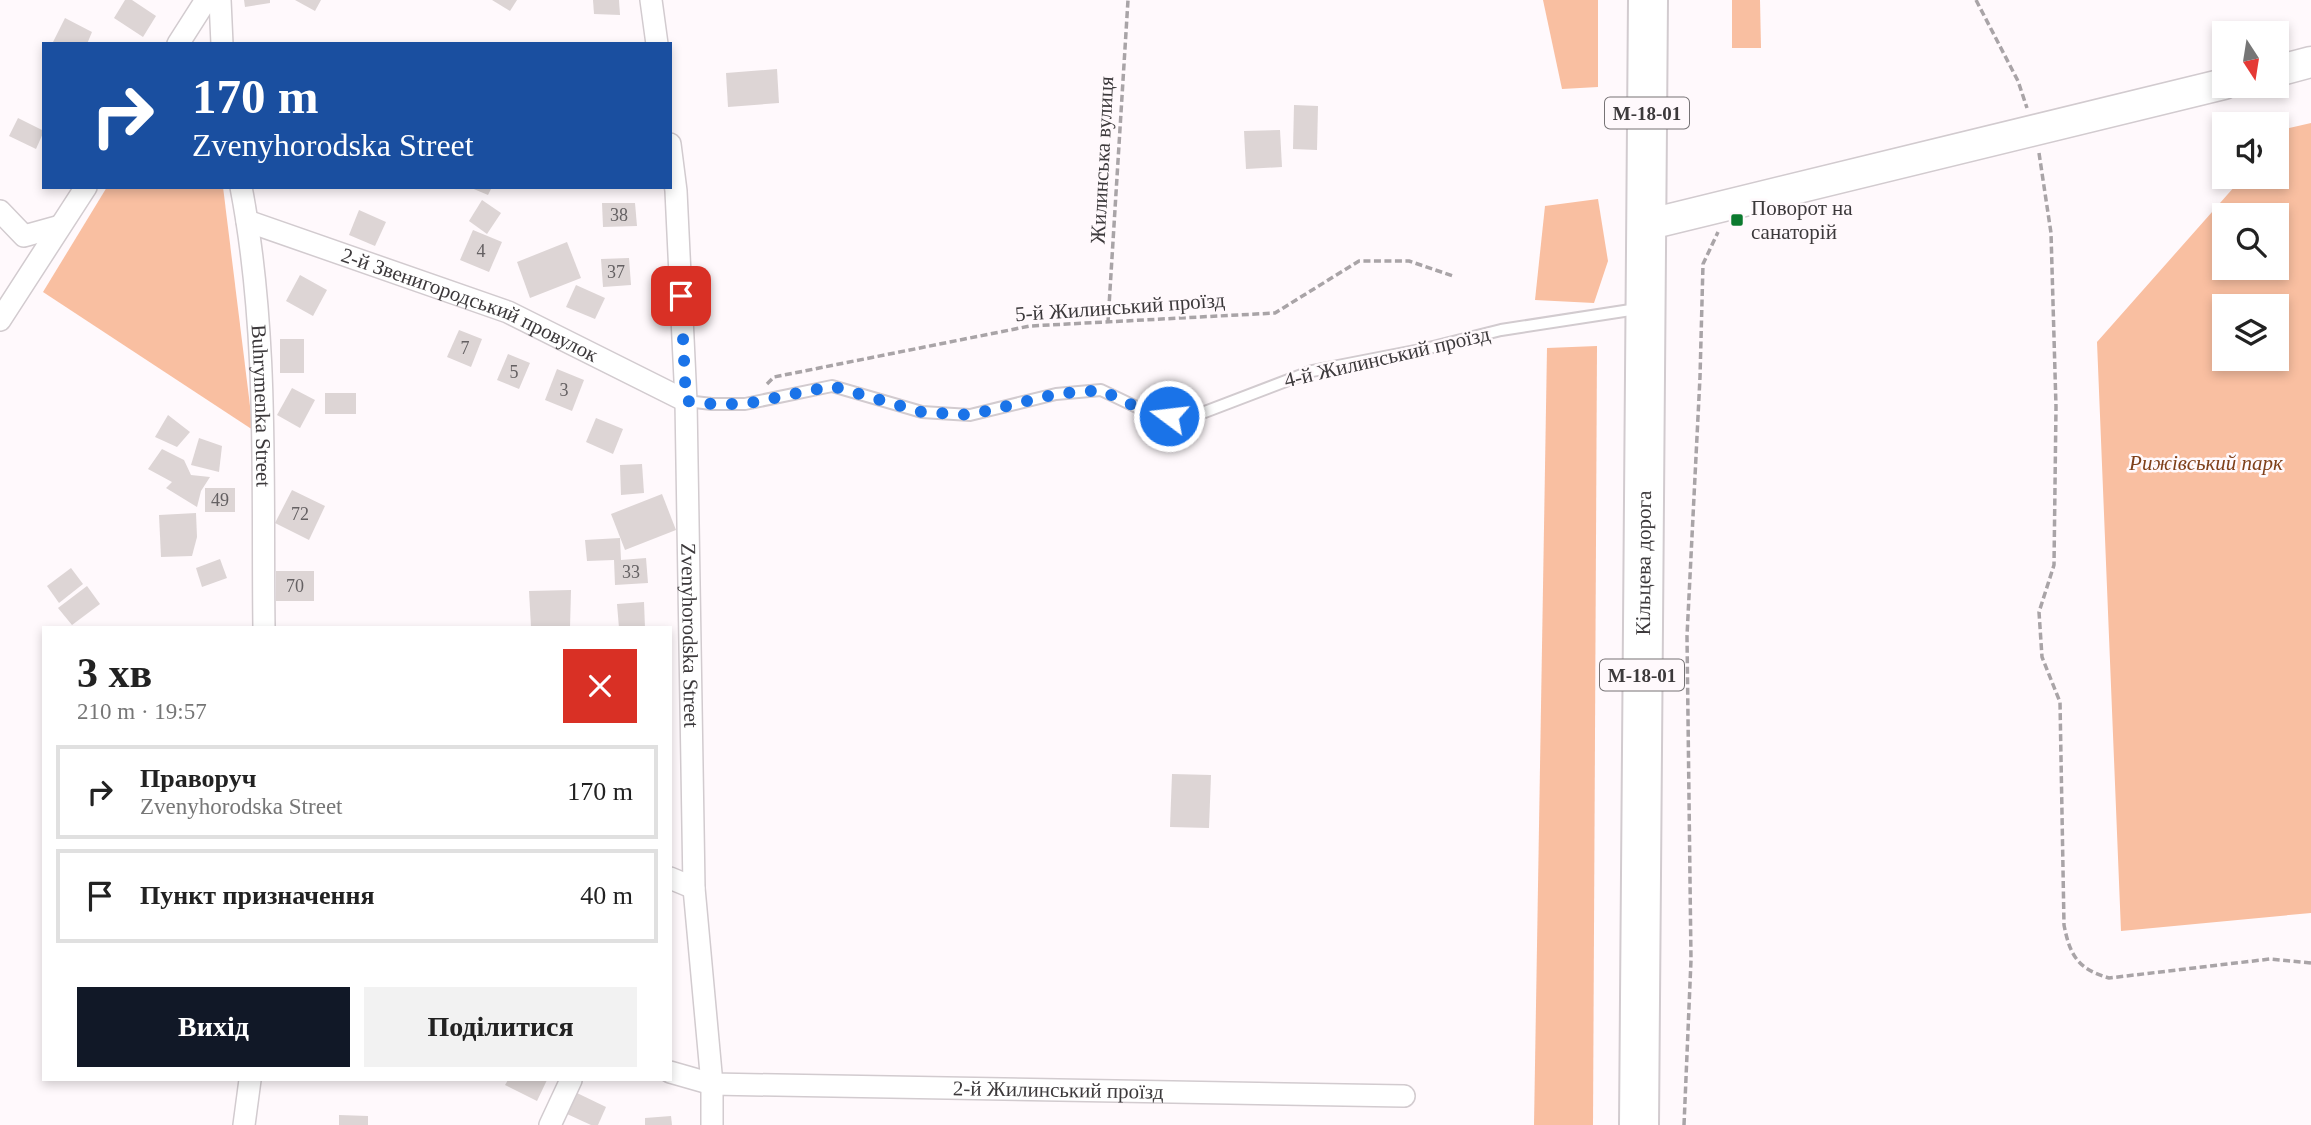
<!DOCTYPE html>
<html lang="uk">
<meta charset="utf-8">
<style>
:root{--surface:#fff;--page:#f2f2f2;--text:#222;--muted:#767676;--line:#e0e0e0;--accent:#111827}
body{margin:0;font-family:Georgia,serif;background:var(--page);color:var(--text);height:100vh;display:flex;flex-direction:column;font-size:26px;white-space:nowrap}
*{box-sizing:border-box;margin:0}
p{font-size:23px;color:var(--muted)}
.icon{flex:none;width:38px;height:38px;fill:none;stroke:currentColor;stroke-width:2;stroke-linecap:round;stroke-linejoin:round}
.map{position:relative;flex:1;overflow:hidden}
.details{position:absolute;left:42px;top:626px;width:630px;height:455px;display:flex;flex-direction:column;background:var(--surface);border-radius:0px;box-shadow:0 4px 10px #0003}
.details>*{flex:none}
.hud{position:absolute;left:42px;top:42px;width:630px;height:147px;border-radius:0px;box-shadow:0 4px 10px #0003;background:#1a4fa0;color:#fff;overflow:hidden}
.needle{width:46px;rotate:168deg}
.buttons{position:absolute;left:2212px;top:21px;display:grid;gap:14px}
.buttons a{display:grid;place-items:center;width:77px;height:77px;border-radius:0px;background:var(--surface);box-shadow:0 4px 10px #0003;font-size:35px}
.pin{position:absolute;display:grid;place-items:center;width:60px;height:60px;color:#fff;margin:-30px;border-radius:14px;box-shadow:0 4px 10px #0006}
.me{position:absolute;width:77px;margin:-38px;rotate:285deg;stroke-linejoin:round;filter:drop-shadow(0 0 5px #0008)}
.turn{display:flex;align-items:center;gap:24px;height:147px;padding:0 35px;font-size:32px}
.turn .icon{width:91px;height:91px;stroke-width:2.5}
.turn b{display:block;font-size:49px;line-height:60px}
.round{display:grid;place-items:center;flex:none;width:74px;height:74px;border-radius:0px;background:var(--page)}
.summary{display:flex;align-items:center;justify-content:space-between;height:119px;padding:0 35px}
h1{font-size:42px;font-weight:700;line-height:52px}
.primary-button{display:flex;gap:14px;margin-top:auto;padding:14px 35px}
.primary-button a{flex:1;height:80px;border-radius:0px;background:var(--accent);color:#fff;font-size:28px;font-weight:700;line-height:80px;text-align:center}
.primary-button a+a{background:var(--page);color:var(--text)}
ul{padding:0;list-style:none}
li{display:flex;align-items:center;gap:21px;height:94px;margin:0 14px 10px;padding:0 21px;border:4px solid var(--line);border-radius:0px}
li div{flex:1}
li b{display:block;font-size:26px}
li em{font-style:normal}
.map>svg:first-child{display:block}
</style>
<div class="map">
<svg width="2311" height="1125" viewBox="0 0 2311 1125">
<rect width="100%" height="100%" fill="#fff9fc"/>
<g fill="#f9bfa1" fill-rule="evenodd">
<polygon points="1543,0 1598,0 1598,87 1562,89"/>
<polygon points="1732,0 1760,0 1761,48 1732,48"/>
<path d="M2311,123v790l-190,18 -24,-589 146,-165h34v-39l8,-9zM2277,215v53h-53v-53zM2277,306v53h-53v-53z"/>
<polygon points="107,187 223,187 253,430 43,292"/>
<polygon points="1598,199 1608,261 1594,303 1535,300 1545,206"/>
<polygon points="1597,346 1593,1125 1534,1125 1547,348"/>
</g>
<g fill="#ddd5d5">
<polygon points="125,0 132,0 156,16 143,37 114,18"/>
<polygon points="244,0 270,0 270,3 245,7"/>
<polygon points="295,0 321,0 315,11"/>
<polygon points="492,0 517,0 510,11"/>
<polygon points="593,0 619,0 620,15 594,14"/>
<polygon points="65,18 92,32 87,44 53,42"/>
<polygon points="777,69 779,103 728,107 726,73"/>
<polygon points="1294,105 1318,106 1317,150 1293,149"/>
<polygon points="18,118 44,131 36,149 9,136"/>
<polygon points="1280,130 1282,167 1246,169 1244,131"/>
<polygon points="469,187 492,187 488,195"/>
<polygon points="482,200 501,213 487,234 469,221"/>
<polygon points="602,203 635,203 637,226 603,227"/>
<polygon points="359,210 386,222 375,246 349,235"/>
<polygon points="473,230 502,242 489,272 460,260"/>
<polygon points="567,242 581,278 530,298 517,262"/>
<polygon points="629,258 631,285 603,287 601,259"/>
<polygon points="300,275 327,290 313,316 286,301"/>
<polygon points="576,285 605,298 595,319 566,307"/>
<polygon points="459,330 482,339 471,367 447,357"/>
<rect x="280" y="339" width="24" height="34"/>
<polygon points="508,354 530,363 519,389 497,380"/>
<polygon points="557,369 584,380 572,411 545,400"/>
<polygon points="292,388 315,400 300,428 277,415"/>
<rect x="325" y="393" width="31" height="21"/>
<polygon points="168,415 190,432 177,447 155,437"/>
<polygon points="596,418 623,429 613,454 586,442"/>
<polygon points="199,438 222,446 219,472 191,465"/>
<polygon points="162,449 184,460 191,475 210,477 201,491 197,507 166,488 172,482 148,469"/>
<polygon points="642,464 644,493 621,495 620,465"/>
<rect x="205" y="488" width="30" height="24"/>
<polygon points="292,490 325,506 309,540 275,523"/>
<polygon points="662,494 676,530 625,550 611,514"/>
<polygon points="196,513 197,537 192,556 161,557 159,515"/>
<polygon points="620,538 621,560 646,558 648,583 615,585 614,560 587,561 585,540"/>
<polygon points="220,559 227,578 202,587 196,568"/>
<polygon points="71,568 83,584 59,603 47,586"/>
<rect x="276" y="571" width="38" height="30"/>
<polygon points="87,586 100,604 72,625 58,608"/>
<polygon points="571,590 570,628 531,627 529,591"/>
<polygon points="644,602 645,628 619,628 617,604"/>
<polygon points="1172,774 1211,775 1209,828 1170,827"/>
<polygon points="508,1080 547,1080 537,1101 505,1085"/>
<polygon points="577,1093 606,1107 598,1125 591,1125 567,1114"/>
<polygon points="339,1115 368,1116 368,1125 339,1125"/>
<polygon points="671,1116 672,1125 645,1125 645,1118"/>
</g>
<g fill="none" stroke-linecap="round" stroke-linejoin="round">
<g stroke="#d2cbcf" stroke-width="14">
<polyline id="lane" points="686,401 712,404 745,404 832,386 922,412 970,415 1056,394 1101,390 1149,413 1189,418 1312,371 1425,349 1501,330 1637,309"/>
</g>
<g stroke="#d2cbcf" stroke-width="24">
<g id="street">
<polyline points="220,0 222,44"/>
<polyline points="651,0 657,44"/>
<polyline points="178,44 206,0"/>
<path id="s1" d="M670,144l6,47 10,210 8,487 18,196v41"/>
<path id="s2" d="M241,187c28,145 21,295 23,441"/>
<polyline points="0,211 24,236 60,226"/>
<path id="s3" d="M247,221l261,91 178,89"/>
<polyline points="0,320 86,187"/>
<polyline points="670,878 694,888"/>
<path id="s4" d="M670,1072l42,12 692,12"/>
<polyline points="244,1125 250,1080"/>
<polyline points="550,1125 571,1080"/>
</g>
</g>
<g stroke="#d2cbcf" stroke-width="33">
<g id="secondary">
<polyline points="2277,71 2311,62"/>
<polyline points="1646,225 2224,84"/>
</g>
</g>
<g stroke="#d2cbcf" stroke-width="42">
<g id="highway">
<path id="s5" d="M1639,1125l9,-1125"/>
</g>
</g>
<g stroke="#a9a4a7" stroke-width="3.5" stroke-dasharray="7 3.5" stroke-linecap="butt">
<polyline points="1976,0 2018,81 2027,108"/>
<path d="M2039,153l12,80 5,174 -2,158 -15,47 3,45 18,45 4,223c6,31 14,44 45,53l161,-19 41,4"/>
<polyline points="1108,322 1128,0"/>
<polyline points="767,384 774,377 1030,326 1275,313 1359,261 1409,261 1453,276"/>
<polyline points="1684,1125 1691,960 1687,636 1700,377 1703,264 1718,232"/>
</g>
<use href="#lane" stroke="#fff" stroke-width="10"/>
<use href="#street" stroke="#fff" stroke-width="21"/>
<use href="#secondary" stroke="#fff" stroke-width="30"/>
<use href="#highway" stroke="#fff" stroke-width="38"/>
</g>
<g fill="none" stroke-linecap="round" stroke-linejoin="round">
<polyline stroke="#1a73e8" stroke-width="12" stroke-dasharray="0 21.6" points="681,296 686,401 712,404 745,404 832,386 922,412 970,415 1056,394 1101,390 1149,413 1169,416"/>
</g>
<rect fill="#0c7a2f" stroke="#fff9fc" stroke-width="2.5" x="1730" y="213" width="14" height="14" rx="3.5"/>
<g text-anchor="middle" stroke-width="5" stroke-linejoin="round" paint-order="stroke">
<g font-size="18" fill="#646062">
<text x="619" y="221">38</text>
<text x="481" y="257">4</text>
<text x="616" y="278">37</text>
<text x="465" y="354">7</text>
<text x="514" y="378">5</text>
<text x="564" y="396">3</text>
<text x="220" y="506">49</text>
<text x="300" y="520">72</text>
<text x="631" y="578">33</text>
<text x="295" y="592">70</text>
</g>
<g fill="#fff9fc" stroke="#767375" stroke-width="2">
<rect x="1605" y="97.5" width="84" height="31" rx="5"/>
<rect x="1600" y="659.5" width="84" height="31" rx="5"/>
</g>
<g font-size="19" font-weight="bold" fill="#3c393b">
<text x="1647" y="120">М-18-01</text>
<text x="1642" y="682">М-18-01</text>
</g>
<g font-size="21" fill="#3c393b" stroke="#fff9fc">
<text transform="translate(1102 160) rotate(-87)" y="7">Жилинська вулиця</text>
<text dy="7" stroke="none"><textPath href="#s3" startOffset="238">2-й Звенигородський провулок</textPath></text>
<text transform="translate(1120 307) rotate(-4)" y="7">5-й Жилинський проїзд</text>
<text transform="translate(1387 357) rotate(-13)" y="7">4-й Жилинський проїзд</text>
<text dy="7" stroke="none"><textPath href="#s2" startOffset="220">Buhrymenka Street</textPath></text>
<text dy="7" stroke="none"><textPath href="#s5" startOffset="562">Кільцева дорога</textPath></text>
<text dy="7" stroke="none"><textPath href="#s1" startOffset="492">Zvenyhorodska Street</textPath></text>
<text dy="7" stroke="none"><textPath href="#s4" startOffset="390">2-й Жилинський проїзд</textPath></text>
</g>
<g font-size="21" fill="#3c393b" stroke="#fff9fc" text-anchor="start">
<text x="1751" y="215">Поворот на<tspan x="1751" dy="24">санаторій</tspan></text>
</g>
<g font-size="21" font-style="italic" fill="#7f401a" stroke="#fff9fc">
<text x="2206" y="470">Рижівський парк</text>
</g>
</g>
</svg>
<div class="buttons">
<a><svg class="needle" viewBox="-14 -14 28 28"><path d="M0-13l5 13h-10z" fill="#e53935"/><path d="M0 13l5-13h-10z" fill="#767676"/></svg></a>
<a><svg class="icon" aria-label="sound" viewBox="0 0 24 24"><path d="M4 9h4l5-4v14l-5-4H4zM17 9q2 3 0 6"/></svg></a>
<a><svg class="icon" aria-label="search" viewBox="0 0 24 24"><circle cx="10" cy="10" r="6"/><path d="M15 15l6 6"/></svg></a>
<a><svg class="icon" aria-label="layers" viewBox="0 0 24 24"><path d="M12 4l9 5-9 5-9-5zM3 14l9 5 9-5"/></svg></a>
</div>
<div class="pin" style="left:681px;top:296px;background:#d93025"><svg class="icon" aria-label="arrive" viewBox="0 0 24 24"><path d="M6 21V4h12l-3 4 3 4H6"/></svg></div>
<svg class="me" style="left:1169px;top:416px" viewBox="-20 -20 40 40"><circle r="17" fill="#1a73e8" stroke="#fff" stroke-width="3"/><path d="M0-11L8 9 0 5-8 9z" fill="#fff"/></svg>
<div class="hud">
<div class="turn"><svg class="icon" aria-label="right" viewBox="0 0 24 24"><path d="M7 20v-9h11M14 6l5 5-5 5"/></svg><div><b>170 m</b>Zvenyhorodska Street</div></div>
</div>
<section class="details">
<div class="summary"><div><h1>3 хв</h1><p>210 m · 19:57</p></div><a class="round" style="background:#d93025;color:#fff"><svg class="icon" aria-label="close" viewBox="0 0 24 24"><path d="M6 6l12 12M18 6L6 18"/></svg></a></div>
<ul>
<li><svg class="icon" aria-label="right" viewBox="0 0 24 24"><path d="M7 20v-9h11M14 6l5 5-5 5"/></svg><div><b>Праворуч</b><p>Zvenyhorodska Street</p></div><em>170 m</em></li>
<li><svg class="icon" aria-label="arrive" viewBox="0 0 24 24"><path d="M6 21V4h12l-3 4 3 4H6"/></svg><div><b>Пункт призначення</b></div><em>40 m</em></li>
</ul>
<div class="primary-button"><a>Вихід</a><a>Поділитися</a></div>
</section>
</div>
